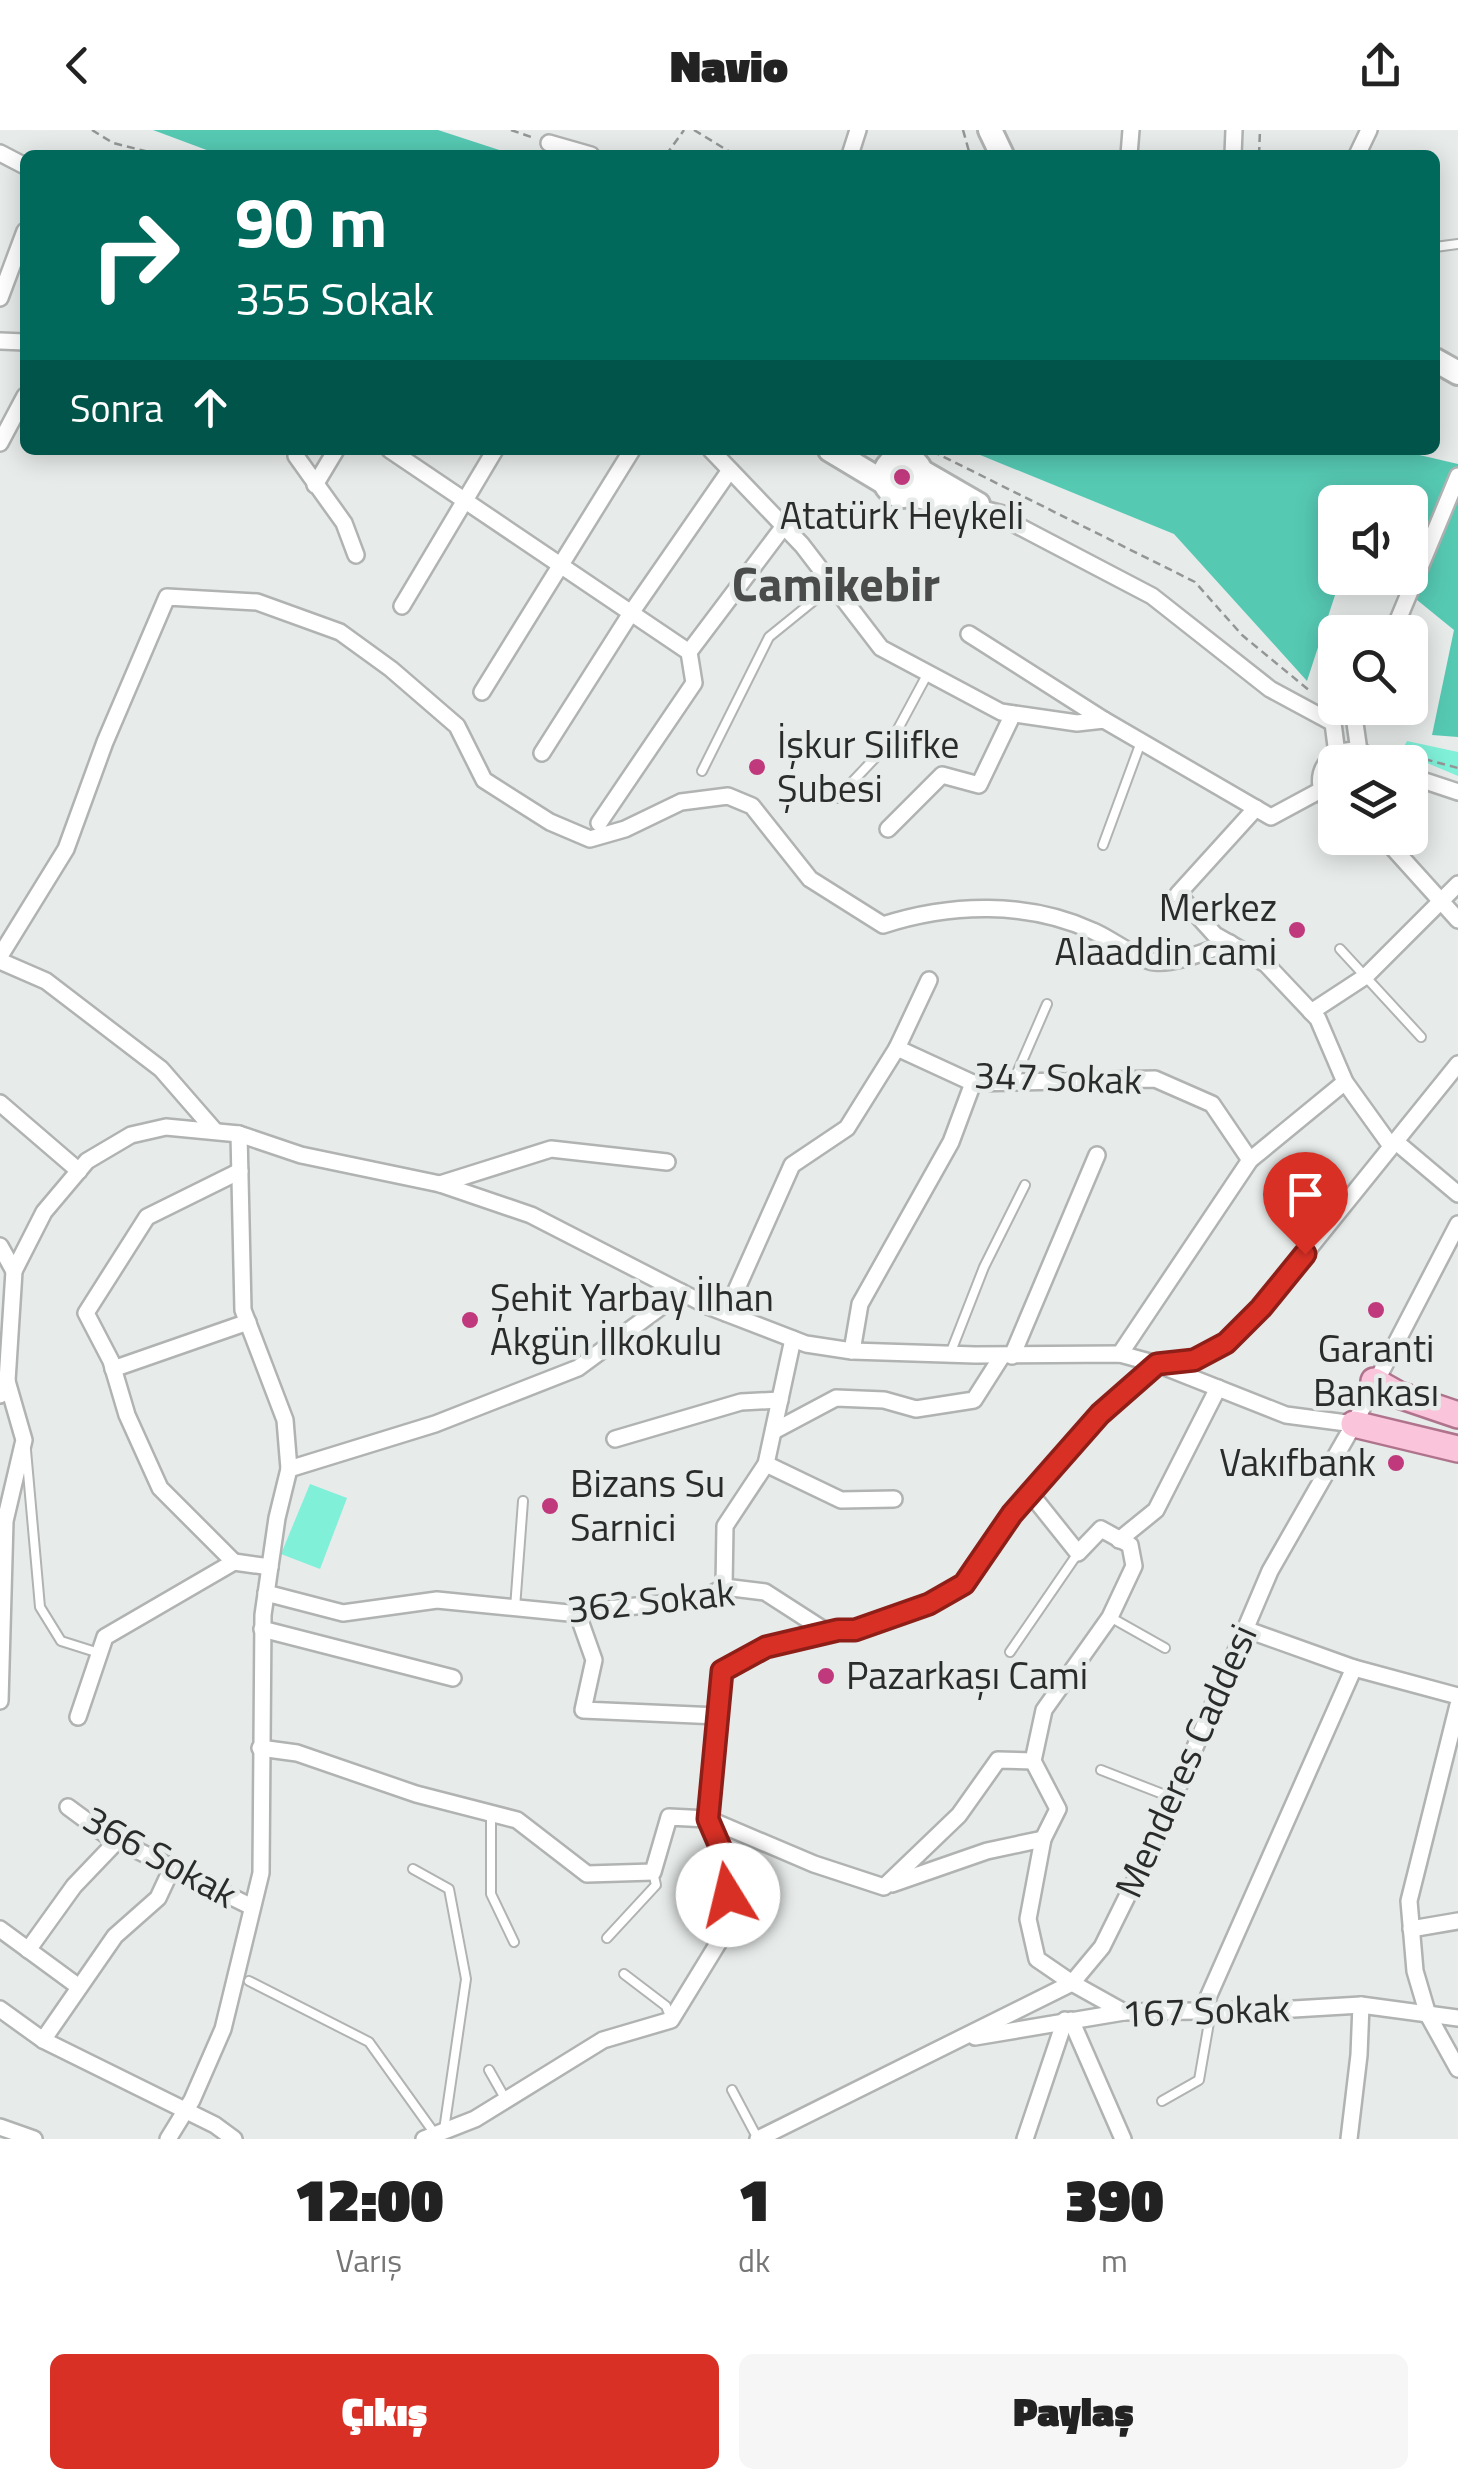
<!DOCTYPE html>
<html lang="tr">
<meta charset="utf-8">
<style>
:root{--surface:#fff;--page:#f6f6f6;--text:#222;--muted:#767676;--accent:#d93025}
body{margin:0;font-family:"Titillium Web",sans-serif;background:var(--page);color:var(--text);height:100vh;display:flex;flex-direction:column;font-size:38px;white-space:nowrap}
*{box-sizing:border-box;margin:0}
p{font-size:32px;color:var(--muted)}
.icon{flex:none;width:55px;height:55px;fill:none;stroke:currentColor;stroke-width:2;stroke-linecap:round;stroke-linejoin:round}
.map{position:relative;height:2009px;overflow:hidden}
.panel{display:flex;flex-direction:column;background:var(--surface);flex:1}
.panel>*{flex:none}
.hud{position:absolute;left:20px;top:20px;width:1420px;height:305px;border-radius:15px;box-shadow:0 5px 25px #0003;background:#00695c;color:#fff;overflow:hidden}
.buttons{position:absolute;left:1318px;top:355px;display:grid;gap:20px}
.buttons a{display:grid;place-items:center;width:110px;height:110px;border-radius:15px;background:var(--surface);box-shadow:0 5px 25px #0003;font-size:50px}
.pin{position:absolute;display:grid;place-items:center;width:85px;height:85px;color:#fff;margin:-102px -42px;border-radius:50% 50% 50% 0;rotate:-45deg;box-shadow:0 0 10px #0007}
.pin .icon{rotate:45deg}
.me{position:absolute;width:110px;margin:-55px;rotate:351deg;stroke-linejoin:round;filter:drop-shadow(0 0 8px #0008)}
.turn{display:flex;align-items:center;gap:35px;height:210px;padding:0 50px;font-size:45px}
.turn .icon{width:130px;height:130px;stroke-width:2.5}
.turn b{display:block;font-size:70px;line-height:85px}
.then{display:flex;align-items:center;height:95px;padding:0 50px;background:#0003;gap:20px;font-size:38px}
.eta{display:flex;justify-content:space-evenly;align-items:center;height:170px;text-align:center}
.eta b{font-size:60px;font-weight:800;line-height:70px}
.cta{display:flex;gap:20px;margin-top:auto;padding:20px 50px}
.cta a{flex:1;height:115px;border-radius:15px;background:var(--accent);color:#fff;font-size:40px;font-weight:800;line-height:115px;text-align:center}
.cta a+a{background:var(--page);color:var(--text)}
header{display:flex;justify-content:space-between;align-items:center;height:130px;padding:0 50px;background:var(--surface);font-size:45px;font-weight:800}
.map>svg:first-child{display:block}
</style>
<header><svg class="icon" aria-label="back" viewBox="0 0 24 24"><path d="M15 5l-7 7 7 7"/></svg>Navio<svg class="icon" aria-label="share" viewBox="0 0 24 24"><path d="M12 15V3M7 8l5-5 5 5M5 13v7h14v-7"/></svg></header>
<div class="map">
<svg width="1458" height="2009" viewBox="0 0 1458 2009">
<rect width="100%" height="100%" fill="#e7ebea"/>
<g fill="#80f0d9">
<polygon points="1407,611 1458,622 1458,646 1401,622"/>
<polygon points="310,1354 347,1368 320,1439 281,1424"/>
</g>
<g fill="#56c9b3">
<polygon points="153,0 438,0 515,25 220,25"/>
<polygon points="968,320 1398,320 1458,334 1458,607 1432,605 1454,500 1390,448 1410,448 1410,372 1335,372 1335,448 1383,448 1338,456 1307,551 1174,404"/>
</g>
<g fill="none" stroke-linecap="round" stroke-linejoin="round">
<g stroke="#b0b3b2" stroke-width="12">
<g id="lane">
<polyline points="1435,117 1458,114"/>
<polyline points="702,641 769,507 832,456"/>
<polyline points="837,668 892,610 928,543"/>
<polyline points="1103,715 1141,612"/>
<polyline points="1340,819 1421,907"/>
<polyline points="1014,950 1047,874"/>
<polyline points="950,1224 984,1137 1025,1055"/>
<polyline points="26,1320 40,1477 61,1511 99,1523"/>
<polyline points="515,1478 523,1371"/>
<polyline points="1110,1487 1165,1518"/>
<polyline points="1010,1522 1078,1423"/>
<polyline points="1101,1640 1173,1668"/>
<polyline points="491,1683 491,1764 514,1812"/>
<polyline points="413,1739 449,1759 466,1849 444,2000"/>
<polyline points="607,1808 656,1755 653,1742"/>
<polyline points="624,1844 666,1876 671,1889"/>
<polyline points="249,1851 369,1912 435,2004"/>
<polyline points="489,1940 506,1970"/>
<polyline points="732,1960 758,2009"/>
<polyline points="1162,1971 1199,1950 1211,1881"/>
</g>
</g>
<g stroke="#b0b3b2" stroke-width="20">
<g id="street">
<polyline points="549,13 591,25"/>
<polyline points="0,23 25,36"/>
<polyline points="850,25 858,0"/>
<polyline points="1129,25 1131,0"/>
<polyline points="1233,25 1234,0"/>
<polyline points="1357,25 1369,0"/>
<polyline points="0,168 25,101"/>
<polyline points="0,211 25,212"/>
<polyline points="0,313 25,266"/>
<polyline points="390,320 689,522"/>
<polyline points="711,320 802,415 881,518 1001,582 1077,593 1104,590 1271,687 1321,660"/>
<polyline points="296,326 344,393 356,425"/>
<polyline points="315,355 336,320"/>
<polyline points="1003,388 1152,466 1270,559 1333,593 1337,624"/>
<polyline points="402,476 495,320"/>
<polyline points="1393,502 1458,346"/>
<polyline points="969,504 1104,590"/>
<polyline points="482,562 632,320"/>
<polyline points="1359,621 1355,593 1362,578"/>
<polyline points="542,623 631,483 730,340"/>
<polyline points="1410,646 1458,662"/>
<polyline points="1256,678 1178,764 1215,805 1266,834 1318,889 1345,952 1391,1016"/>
<path d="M1335,678c-38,-31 7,-80 41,-46"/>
<polyline points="599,693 694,553 689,522 784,396"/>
<polyline points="888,699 942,645 979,655 1013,584"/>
<polyline points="1384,708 1458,790"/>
<path d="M0,826l66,-107 39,-107 62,-145 90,5 83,30 51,37 66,57 27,54 66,42 40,17 35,-10 56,-27 47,-6 24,10 58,73 73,46c68,-22 144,-24 210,6 17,7 45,29 62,31 24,2 52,-12 75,-19"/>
<polyline points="0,831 46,851 161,939 215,1001"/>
<polyline points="1311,882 1366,846 1458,754"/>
<polyline points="897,918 973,953 1155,949 1212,974 1250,1030"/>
<polyline points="0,973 79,1041"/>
<polyline points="1395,1011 1458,1064"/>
<polyline points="440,1054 551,1019 667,1032"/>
<polyline points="0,1116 14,1141"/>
<polyline points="726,1183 792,1035 847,998 897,918 929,850"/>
<polyline points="852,1221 860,1174 951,1012 973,953"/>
<polyline points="1120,1224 1250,1030 1345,952"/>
<polyline points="1012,1226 1097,1025"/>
<polyline points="113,1239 248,1192"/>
<polyline points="0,1265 7,1251 14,1141 44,1082 87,1031 131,1005 166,997 239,1004 301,1025 440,1054 531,1085 710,1177 806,1214 852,1221 975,1225 1120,1224 1157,1234 1286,1285 1354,1294"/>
<polyline points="774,1301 836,1268 884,1270 916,1279 974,1270 1002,1226"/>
<polyline points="615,1309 741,1272 780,1270"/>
<polyline points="766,1334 841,1370 894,1369"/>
<polyline points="289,1339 435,1294 578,1238 681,1162"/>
<polyline points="1030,1363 1078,1423 1101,1399 1130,1415 1134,1436 1110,1487 1044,1580 1033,1631 1058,1679 1043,1709 1028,1789 1037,1829 1072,1853 1124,1882"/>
<polyline points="1119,1410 1156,1380 1218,1258"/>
<polyline points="234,1432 160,1358 127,1285 111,1231 86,1183 147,1087 240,1041"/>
<polyline points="724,1457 725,1396 766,1334 793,1209"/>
<polyline points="266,1463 343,1483 437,1470 569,1483 703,1469 724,1457 765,1462 824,1500 855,1501 929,1474 964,1454 1012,1383 1100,1284 1157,1234 1194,1230 1226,1213 1261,1178 1458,934"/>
<polyline points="577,1482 594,1530 583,1580 718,1586"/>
<polyline points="262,1499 453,1548"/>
<polyline points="1245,1499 1354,1538 1458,1566"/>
<polyline points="0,1571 5,1391 24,1310 7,1251"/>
<polyline points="1458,1575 1409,1771 1415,1841 1428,1885 1458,1939"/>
<polyline points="78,1587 105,1507 234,1432 270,1437"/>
<polyline points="260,1618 297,1623 416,1664 517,1690 587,1744 653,1742 669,1687 708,1689 814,1734 884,1757 959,1685 998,1630 1033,1631"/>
<polyline points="68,1677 106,1705 252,1777"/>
<polyline points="892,1754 987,1721 1043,1709"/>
<polyline points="0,1799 79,1857"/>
<polyline points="1411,1799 1458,1791"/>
<polyline points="28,1820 74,1756 117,1711"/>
<polyline points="0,1879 43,1910 215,1995 234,2009"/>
<polyline points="1202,1881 1354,1538"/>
<polyline points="1071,1890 1123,2009"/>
<polyline points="975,1907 1124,1882 1277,1880 1361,1875 1458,1888"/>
<polyline points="43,1910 115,1806 158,1768 172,1738"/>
<polyline points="0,1997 34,2009"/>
<polyline points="168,2009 192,1970 223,1899 261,1743 263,1485 277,1388 289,1339 285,1290 243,1180 239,1004"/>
<polyline points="424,2009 475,1989 603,1910 671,1890 728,1797 727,1733 708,1689 722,1541 765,1517 834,1501"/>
<polyline points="758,2009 1072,1853 1102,1817 1159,1702 1270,1441 1354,1294 1458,1094"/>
<polyline points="1025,2009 1065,1890"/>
<polyline points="1349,2009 1359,1925 1361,1875"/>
</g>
</g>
<g stroke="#b0b3b2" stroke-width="28">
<g id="secondary">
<polyline points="990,0 1002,25"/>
<polyline points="1435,230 1458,243"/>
<polyline points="830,320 885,353"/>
<circle cx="903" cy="347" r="19"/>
<polyline points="921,341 978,374"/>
<polyline points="910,364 1003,388"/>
</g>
</g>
<g stroke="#af748c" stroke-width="30">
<g id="primary">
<polyline points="1374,1251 1399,1265 1458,1285"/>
<polyline points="1354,1294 1458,1319"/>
</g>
</g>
<g stroke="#949696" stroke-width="2.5" stroke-dasharray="8 5" stroke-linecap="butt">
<polyline points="92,0 113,13 161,25"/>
<polyline points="511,0 534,8"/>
<polyline points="694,0 735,25"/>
<polyline points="963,0 970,25"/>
<polyline points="666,25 684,0"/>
<polyline points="1259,25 1260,0"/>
<polyline points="932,321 1195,452 1242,505 1310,561"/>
<polyline points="1387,619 1458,638"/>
</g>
<use href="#lane" stroke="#fff" stroke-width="8"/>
<use href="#street" stroke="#fff" stroke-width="15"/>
<use href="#secondary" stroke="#fff" stroke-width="22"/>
<use href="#primary" stroke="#fac4da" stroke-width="25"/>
</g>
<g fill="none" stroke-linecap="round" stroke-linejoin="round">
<g stroke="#8d1f18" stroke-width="25">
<polyline id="route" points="728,1765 727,1733 708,1689 722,1541 766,1517 838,1500 855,1500 929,1474 964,1454 1012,1384 1100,1284 1157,1234 1194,1230 1226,1213 1261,1178 1305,1124"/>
</g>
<use href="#route" stroke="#d93025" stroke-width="18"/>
</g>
<g fill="#bf397c" stroke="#e7ebea" stroke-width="4">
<circle cx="902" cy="347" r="10"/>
<circle cx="757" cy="637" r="10"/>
<circle cx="1297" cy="800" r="10"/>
<circle cx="1376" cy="1180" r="10"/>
<circle cx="470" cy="1190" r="10"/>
<circle cx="1396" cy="1333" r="10"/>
<circle cx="550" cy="1376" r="10"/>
<circle cx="826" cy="1546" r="10"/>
</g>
<g text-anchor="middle" stroke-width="9" stroke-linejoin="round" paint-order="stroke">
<g font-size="38" fill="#2a2b2b" stroke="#e7ebea" text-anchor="start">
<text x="902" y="399" text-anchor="middle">Atatürk Heykeli</text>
<text x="777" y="628">İşkur Silifke<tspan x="777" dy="44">Şubesi</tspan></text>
<text x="1277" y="791" text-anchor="end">Merkez<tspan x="1277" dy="44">Alaaddin cami</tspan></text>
<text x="490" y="1181">Şehit Yarbay İlhan<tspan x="490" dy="44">Akgün İlkokulu</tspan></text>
<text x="1376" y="1232" text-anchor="middle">Garanti<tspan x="1376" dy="44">Bankası</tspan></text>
<text x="1376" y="1346" text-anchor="end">Vakıfbank</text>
<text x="570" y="1367">Bizans Su<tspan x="570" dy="44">Sarnici</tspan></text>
<text x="846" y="1559">Pazarkaşı Cami</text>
</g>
<g font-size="38" fill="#2a2b2b" stroke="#e7ebea">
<text transform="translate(1058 948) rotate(2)" y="13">347 Sokak</text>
<text transform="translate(651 1471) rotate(-6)" y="13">362 Sokak</text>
<text transform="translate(1186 1631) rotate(-66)" y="13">Menderes Caddesi</text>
<text transform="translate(160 1727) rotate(29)" y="13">366 Sokak</text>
<text transform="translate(1206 1881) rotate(-2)" y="13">167 Sokak</text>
</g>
<g font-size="48" font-weight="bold" fill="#494c4b" stroke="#e7ebea">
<text x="836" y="471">Camikebir</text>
</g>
</g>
</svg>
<div class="buttons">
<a><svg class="icon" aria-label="sound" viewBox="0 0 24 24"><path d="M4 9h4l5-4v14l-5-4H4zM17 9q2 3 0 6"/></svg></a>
<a><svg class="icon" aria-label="search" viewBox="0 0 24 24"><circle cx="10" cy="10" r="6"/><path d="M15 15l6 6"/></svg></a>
<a><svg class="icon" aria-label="layers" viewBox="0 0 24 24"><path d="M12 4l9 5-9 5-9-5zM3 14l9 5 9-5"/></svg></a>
</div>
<div class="pin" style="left:1305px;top:1124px;background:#d93025"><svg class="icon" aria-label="arrive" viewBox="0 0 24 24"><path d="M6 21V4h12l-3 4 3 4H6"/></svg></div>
<svg class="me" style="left:728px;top:1765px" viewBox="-20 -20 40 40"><circle r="19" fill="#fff"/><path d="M0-13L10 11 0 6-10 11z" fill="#d93025"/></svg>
<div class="hud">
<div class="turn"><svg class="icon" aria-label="right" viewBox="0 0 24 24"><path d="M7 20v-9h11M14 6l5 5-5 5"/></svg><div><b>90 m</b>355 Sokak</div></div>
<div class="then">Sonra<svg class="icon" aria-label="ahead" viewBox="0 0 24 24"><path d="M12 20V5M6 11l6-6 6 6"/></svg></div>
</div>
</div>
<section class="panel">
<div class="eta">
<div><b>12:00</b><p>Varış</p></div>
<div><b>1</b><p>dk</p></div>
<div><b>390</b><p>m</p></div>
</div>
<div class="cta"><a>Çıkış</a><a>Paylaş</a></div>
</section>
